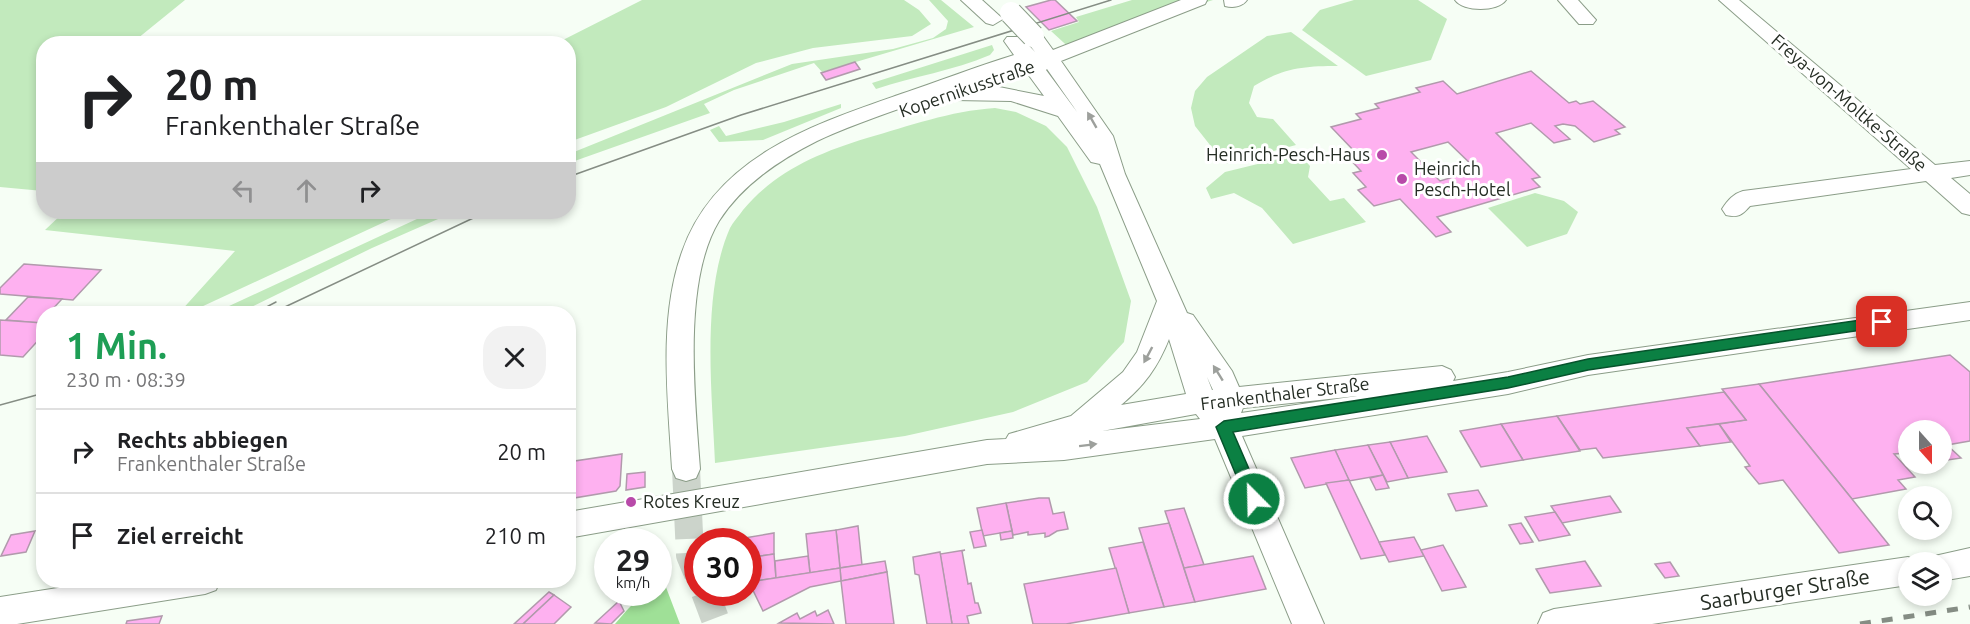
<!DOCTYPE html>
<html lang="de">
<meta charset="utf-8">
<style>
:root{--surface:#fff;--page:#f2f2f2;--text:#202124;--muted:#757577;--line:#e0e0e0}
body{margin:0;font-family:Ubuntu,sans-serif;background:var(--page);color:var(--text);height:100vh;display:flex;flex-direction:column;font-size:22px;white-space:nowrap}
*{box-sizing:border-box;margin:0}
p{font-size:20px;color:var(--muted)}
.icon{flex:none;width:33px;height:33px;fill:none;stroke:currentColor;stroke-width:2;stroke-linecap:round;stroke-linejoin:round}
.map{position:relative;flex:1;overflow:hidden}
.drawer{position:absolute;left:36px;top:306px;width:540px;height:282px;display:flex;flex-direction:column;background:var(--surface);border-radius:24px;box-shadow:0 3px 9px #0003}
.drawer>*{flex:none}
.hud{position:absolute;left:36px;top:36px;width:540px;height:183px;border-radius:24px;box-shadow:0 3px 9px #0003;background:#fff;color:var(--text);overflow:hidden}
.needle{width:39px;rotate:159deg}
.controls{position:absolute;left:1898px;top:420px;display:grid;gap:12px}
.controls a{display:grid;place-items:center;width:54px;height:54px;border-radius:50%;background:var(--surface);box-shadow:0 3px 9px #0003;font-size:30px}
.speed{position:absolute;left:594px;top:528px;display:flex;gap:12px;font-size:30px;font-weight:700;text-align:center}
.speed>*{display:grid;place-content:center;width:78px;height:78px;border-radius:50%;background:var(--surface);box-shadow:0 3px 9px #0003;line-height:1}
.speed small{font-size:15px;font-weight:400}
.speed .limit{border:9px solid #d22;background:#fff;color:#111}
.pin{position:absolute;display:grid;place-items:center;width:51px;height:51px;color:#fff;margin:-26px;border-radius:12px;box-shadow:0 3px 9px #0006}
.me{position:absolute;width:66px;margin:-33px;rotate:337deg;stroke-linejoin:round;filter:drop-shadow(0 0 4px #0008)}
.turn{display:flex;align-items:center;gap:21px;height:126px;padding:0 30px;font-size:27px}
.turn .icon{width:78px;height:78px;stroke-width:2.5}
.turn b{display:block;font-size:42px;line-height:51px}
.lanes{display:flex;align-items:center;height:57px;padding:0 30px;background:#0003;justify-content:center;gap:30px;direction:ltr}
.lanes .off{opacity:.35}
.round{display:grid;place-items:center;flex:none;width:63px;height:63px;border-radius:24px;background:var(--page)}
.headline{display:flex;align-items:center;justify-content:space-between;height:102px;padding:0 30px}
h1{font-size:36px;font-weight:700;line-height:45px;color:#1e9e55}
ul{padding:0;list-style:none}
li{display:flex;align-items:center;gap:18px;height:84px;padding:0 30px;border-top:2px solid var(--line)}
li div{flex:1}
li b{display:block;font-size:22px}
li em{font-style:normal}
.map>svg:first-child{display:block}
</style>
<div class="map">
<svg width="1970" height="624" viewBox="0 0 1970 624">
<rect width="100%" height="100%" fill="#f6fef5"/>
<g fill="#c2eabd">
<polygon points="0,0 185,0 132,43 44,44 43,191 0,187"/>
<polygon points="642,0 904,0 919,10 931,24 912,36 813,48 756,63 666,107 569,142 568,44 557,43"/>
<polygon points="929,0 941,0 974,27 822,72 814,63 734,90 704,104 710,113 569,163 569,154 792,64 893,49 933,38 946,29 948,21"/>
<polygon points="1132,0 1213,0 1163,16 1075,53 1051,31 1079,22 1076,17"/>
<polygon points="1354,0 1418,0 1447,19 1431,60 1366,76 1302,30 1320,10"/>
<path d="M1291,32l47,34c-35,0 -54,2 -84,20l-5,17 8,14 16,2 23,26 -71,19 -30,-38 -4,-18 4,-17 12,-14 60,-41z"/>
<path d="M992,45l2,5 -4,5c-37,16 -76,21 -114,34l-4,-6z"/>
<polygon points="841,104 841,108 763,140 719,142 710,130 719,126 726,136 784,122"/>
<path d="M995,108l21,4 30,14 21,21 30,60 34,94 -7,41 -37,40 -74,30 -108,24 -190,27c-3,-71 -14,-169 15,-235 3,-6 9,-12 13,-18 33,-39 75,-57 124,-72 42,-12 83,-27 128,-30z"/>
<polygon points="1299,154 1310,166 1308,177 1330,201 1344,198 1366,222 1293,244 1262,208 1234,193 1211,199 1206,188 1225,172"/>
<polygon points="1535,193 1564,201 1578,212 1567,234 1527,247 1488,208"/>
<polygon points="64,212 406,212 186,314 179,313 235,251 45,230"/>
<polygon points="432,212 454,212 372,248 239,313 214,313"/>
</g>
<path fill="#9fe097" d="M664,582l16,42h-65c13,-14 24,-32 43,-32l1,-6z"/>
<g fill="#feb1f0" stroke="#b19aac" stroke-width="1.5" fill-rule="evenodd">
<polygon points="1051,0 1055,0 1077,21 1049,30 1026,7"/>
<polygon points="855,62 860,69 826,80 821,73"/>
<path d="M1531,71l38,32 7,-2 4,3 13,-3 32,26 -10,3 5,4 -26,8 -19,-16 -12,-2 -8,2 15,13 -16,4 -23,-20 -35,10 44,44 -8,2 8,8 -103,30 14,15 -15,5 -36,-38 -26,7 -16,-16 8,-3 -13,-14 8,-2 -14,-15 9,-3 -25,-26 30,-8 -5,-5 23,-6 -4,-4 45,-12 -4,-4 27,-7 14,13zM1448,142l29,28 -37,11 -29,-29z"/>
<polygon points="24,264 101,270 73,300 0,294 0,288"/>
<polygon points="28,297 62,299 48,314 44,314 38,323 6,320"/>
<polygon points="0,320 44,323 44,334 23,357 0,355"/>
<polygon points="1950,355 1970,372 1970,441 1941,446 1941,430 1908,430 1908,453 1894,454 1915,477 1898,480 1906,489 1852,499 1759,384"/>
<polygon points="1759,384 1852,499 1889,545 1839,553 1783,480 1759,484 1745,467 1750,466 1719,424 1746,420 1722,389"/>
<polygon points="1724,392 1746,420 1687,428 1700,446 1603,458 1596,448 1580,450 1557,416"/>
<polygon points="1557,416 1580,451 1523,460 1501,424"/>
<polygon points="1501,424 1523,460 1481,467 1460,431"/>
<polygon points="1719,424 1731,442 1700,446 1687,428"/>
<polygon points="1427,436 1447,472 1408,478 1390,442"/>
<polygon points="1390,442 1408,478 1387,482 1368,445"/>
<polygon points="1368,445 1383,475 1349,481 1335,450"/>
<polygon points="1941,446 1948,446 1961,458 1941,461"/>
<polygon points="1335,450 1349,480 1305,488 1291,458"/>
<polygon points="622,454 620,486 616,491 568,499 568,462"/>
<polygon points="645,472 645,487 626,490 627,474"/>
<polygon points="1383,475 1389,488 1376,490 1370,478"/>
<polygon points="1349,480 1379,542 1385,555 1361,559 1326,483"/>
<polygon points="1478,490 1487,506 1456,511 1448,494"/>
<polygon points="1610,496 1621,512 1562,523 1551,506"/>
<polygon points="1039,498 1049,498 1053,514 1064,512 1068,529 1057,531 1049,536 1045,537 1045,533 1028,535 1028,532 1013,535 1006,503"/>
<polygon points="1006,503 1012,531 983,536 977,508"/>
<polygon points="1184,508 1204,565 1184,568 1165,511"/>
<polygon points="1555,512 1570,535 1539,541 1525,517"/>
<polygon points="1169,523 1195,602 1164,607 1139,528"/>
<polygon points="1521,523 1533,542 1520,544 1509,525"/>
<polygon points="858,526 862,565 840,568 836,530"/>
<polygon points="836,530 840,568 810,573 806,534"/>
<polygon points="982,530 986,546 974,548 970,532"/>
<polygon points="35,531 26,552 1,556 11,535"/>
<polygon points="1012,531 1013,538 1001,540 1000,533"/>
<polygon points="774,533 774,554 748,558 748,542 745,542 744,538"/>
<polygon points="1414,537 1424,556 1389,562 1379,542"/>
<polygon points="1143,542 1164,607 1129,613 1109,548"/>
<polygon points="1443,545 1466,587 1442,591 1421,550"/>
<polygon points="965,550 962,551 968,584 971,583 975,603 978,603 981,613 967,616 969,624 952,624 940,554"/>
<polygon points="940,552 952,624 927,624 919,575 915,574 913,557"/>
<polygon points="774,554 776,578 749,582 748,558"/>
<polygon points="808,556 810,573 776,578 775,561"/>
<polygon points="1253,556 1266,589 1195,602 1184,568"/>
<polygon points="885,561 887,572 841,581 840,568"/>
<polygon points="1585,561 1601,586 1550,593 1536,569"/>
<polygon points="1670,562 1679,576 1665,578 1655,564"/>
<polygon points="840,568 841,581 810,587 763,611 749,582"/>
<polygon points="1116,568 1129,613 1066,624 1033,624 1024,584"/>
<polygon points="887,572 894,624 846,624 841,581"/>
<polygon points="549,592 554,595 523,624 514,624"/>
<polygon points="610,592 636,592 619,601 616,594 611,596"/>
<polygon points="554,595 571,607 554,624 523,624"/>
<polygon points="619,601 624,611 611,624 595,623"/>
<polygon points="828,610 834,624 779,623 797,613 800,619 815,611 817,616"/>
<polygon points="162,616 159,624 126,624 127,621"/>
</g>
<g fill="none" stroke-linecap="round" stroke-linejoin="round">
<g stroke="#ccd4cb" stroke-width="28" stroke-dasharray="28 14" stroke-linecap="butt">
<polyline points="686,469 690,555 698,574"/>
<polyline points="705,592 717,624"/>
</g>
<g stroke="#8b9d88" stroke-width="2">
<g id="minor">
<polygon points="961,0 982,0 1003,19 993,25 986,23"/>
<path d="M1181,0h26l-2,4 -144,57 52,75 12,38 62,139 6,2 39,56 7,16 203,-21 9,4 4,7 -2,4 55,-9 80,-17 382,-53v18l-382,55 -80,19 -266,42 82,188h-32l-77,-185 -151,21 -77,4 -419,74v-26l419,-72 19,-1 3,-5 62,-18 52,-44 14,-20 20,-51 -57,-137 -9,-2 -33,-46 -47,-15 -56,-1 -7,-1 -3,-6c-43,15 -87,29 -128,48 -38,19 -75,44 -98,80 -37,61 -24,178 -19,248l-4,9 -10,3 -10,-3 -4,-9c-4,-70 -14,-150 10,-217 33,-95 130,-127 216,-157 39,-13 77,-28 116,-40l-10,-14 3,-4h14l14,15 -12,-16 10,-6 7,2 13,18zM1022,66l22,30 -45,-9h-38zM1047,69l26,37 4,6 -31,-42zM1169,339l17,55 -65,11c23,-19 37,-38 48,-66zM1207,377l6,13h-1zM1357,396l-116,17 2,-5zM1196,414l4,5 -98,12z"/>
<path d="M1224,0h23c-5,7 -14,8 -22,6z"/>
<path d="M1455,0h51c-8,12 -43,12 -51,0z"/>
<polygon points="1558,0 1578,0 1596,20 1593,24 1579,24"/>
<path d="M1719,0h20l196,165 35,-4v14l-19,3 19,16v21l-8,-2 -36,-32 -176,25c-8,9 -12,12 -24,9l-4,-6c6,-9 11,-15 21,-18l168,-22z"/>
<polygon points="1970,548 1970,576 1941,581 1941,562 1928,562 1930,557"/>
<polygon points="1908,557 1920,562 1908,562 1908,585 1652,624 1538,624 1543,613 1554,609"/>
<polygon points="109,580 220,580 216,590 205,594 17,624 0,624 0,597"/>
</g>
</g>
<use href="#minor" fill="#fff" fill-rule="evenodd"/>
<g stroke="#858d84" stroke-width="1.5">
<polyline points="568,177 741,115 1111,0"/>
<polyline points="253,314 276,302"/>
<polyline points="270,314 486,212"/>
<polyline points="0,405 44,393"/>
</g>
<polyline stroke="#858d84" stroke-width="5" stroke-dasharray="11 11" stroke-linecap="butt" points="1860,624 1970,607"/>
<g stroke="#8b9d88" stroke-width="24" stroke-linecap="butt">
<polyline id="minor-bridge" points="1011,13 1033,36"/>
</g>
<use href="#minor-bridge" stroke="#fff" stroke-width="22"/>
</g>
<defs><path id="oneway-solid" d="M-6-.8H1V-3.2L6.5 0L1 3.2V.8H-6Z" transform="scale(1.5)"/></defs>
<g fill="#9da09c">
<use href="#oneway-solid" transform="translate(1092 120) rotate(-120)"/>
<use href="#oneway-solid" transform="translate(1148 355) rotate(118)"/>
<use href="#oneway-solid" transform="translate(1218 373) rotate(-122)"/>
<use href="#oneway-solid" transform="translate(1088 445) rotate(-7)"/>
</g>
<polygon fill="#0b8043" stroke="#07532c" stroke-width="1.5" points="1882,317 1889,322 1882,327 1588,370 1508,388 1233,432 1262,499 1260,504 1248,504 1246,499 1216,427 1224,421 1508,377 1588,359"/>
<g fill="#b84aa9" stroke="#fff" stroke-width="2">
<circle cx="1382" cy="155" r="6"/>
<circle cx="1402" cy="179" r="6"/>
<circle cx="631" cy="502" r="6"/>
</g>
<g text-anchor="middle" stroke-width="6" stroke-linejoin="round" paint-order="stroke">
<g font-size="18" fill="#252d24" stroke="#fff">
<text transform="translate(967 89) rotate(-19)" y="6">Kopernikusstraße</text>
<text transform="translate(1849 103) rotate(41)" y="6">Freya-von-Moltke-Straße</text>
<text transform="translate(1285 394) rotate(-7)" y="6">Frankenthaler Straße</text>
</g>
<g font-size="18" fill="#252d24" stroke="#fff" text-anchor="start">
<text x="1370" y="161" text-anchor="end">Heinrich-Pesch-Haus</text>
<text x="1414" y="175">Heinrich<tspan x="1414" dy="21">Pesch-Hotel</tspan></text>
<text x="643" y="508">Rotes Kreuz</text>
</g>
<g font-size="21" fill="#252d24" stroke="#fff">
<text transform="translate(1785 590) rotate(-9)" y="7">Saarburger Straße</text>
</g>
</g>
</svg>
<div class="controls">
<a><svg class="needle" viewBox="-14 -14 28 28"><path d="M0-13l5 13h-10z" fill="#e53935"/><path d="M0 13l5-13h-10z" fill="#757577"/></svg></a>
<a><svg class="icon" aria-label="search" viewBox="0 0 24 24"><circle cx="10" cy="10" r="6"/><path d="M15 15l6 6"/></svg></a>
<a><svg class="icon" aria-label="layers" viewBox="0 0 24 24"><path d="M12 4l9 5-9 5-9-5zM3 14l9 5 9-5"/></svg></a>
</div>
<div class="speed"><div>29<small>km/h</small></div><div class="limit">30</div></div>
<div class="pin" style="left:1882px;top:322px;background:#d93025"><svg class="icon" aria-label="arrive" viewBox="0 0 24 24"><path d="M6 21V4h12l-3 4 3 4H6"/></svg></div>
<svg class="me" style="left:1254px;top:499px" viewBox="-20 -20 40 40"><circle r="17" fill="#0b8043" stroke="#fff" stroke-width="3"/><path d="M0-11L8 9 0 5-8 9z" fill="#fff"/></svg>
<div class="hud">
<div class="turn"><svg class="icon" aria-label="right" viewBox="0 0 24 24"><path d="M7 20v-9h11M14 6l5 5-5 5"/></svg><div><b>20 m</b>Frankenthaler Straße</div></div>
<div class="lanes"><svg class="icon off" aria-label="left" viewBox="0 0 24 24"><path d="M17 20v-9H6M10 6l-5 5 5 5"/></svg><svg class="icon off" aria-label="ahead" viewBox="0 0 24 24"><path d="M12 20V5M6 11l6-6 6 6"/></svg><svg class="icon" aria-label="right" viewBox="0 0 24 24"><path d="M7 20v-9h11M14 6l5 5-5 5"/></svg></div>
</div>
<section class="drawer">
<div class="headline"><div><h1>1 Min.</h1><p>230 m · 08:39</p></div><a class="round"><svg class="icon" aria-label="close" viewBox="0 0 24 24"><path d="M6 6l12 12M18 6L6 18"/></svg></a></div>
<ul>
<li><svg class="icon" aria-label="right" viewBox="0 0 24 24"><path d="M7 20v-9h11M14 6l5 5-5 5"/></svg><div><b>Rechts abbiegen</b><p>Frankenthaler Straße</p></div><em>20 m</em></li>
<li><svg class="icon" aria-label="arrive" viewBox="0 0 24 24"><path d="M6 21V4h12l-3 4 3 4H6"/></svg><div><b>Ziel erreicht</b></div><em>210 m</em></li>
</ul>
</section>
</div>
